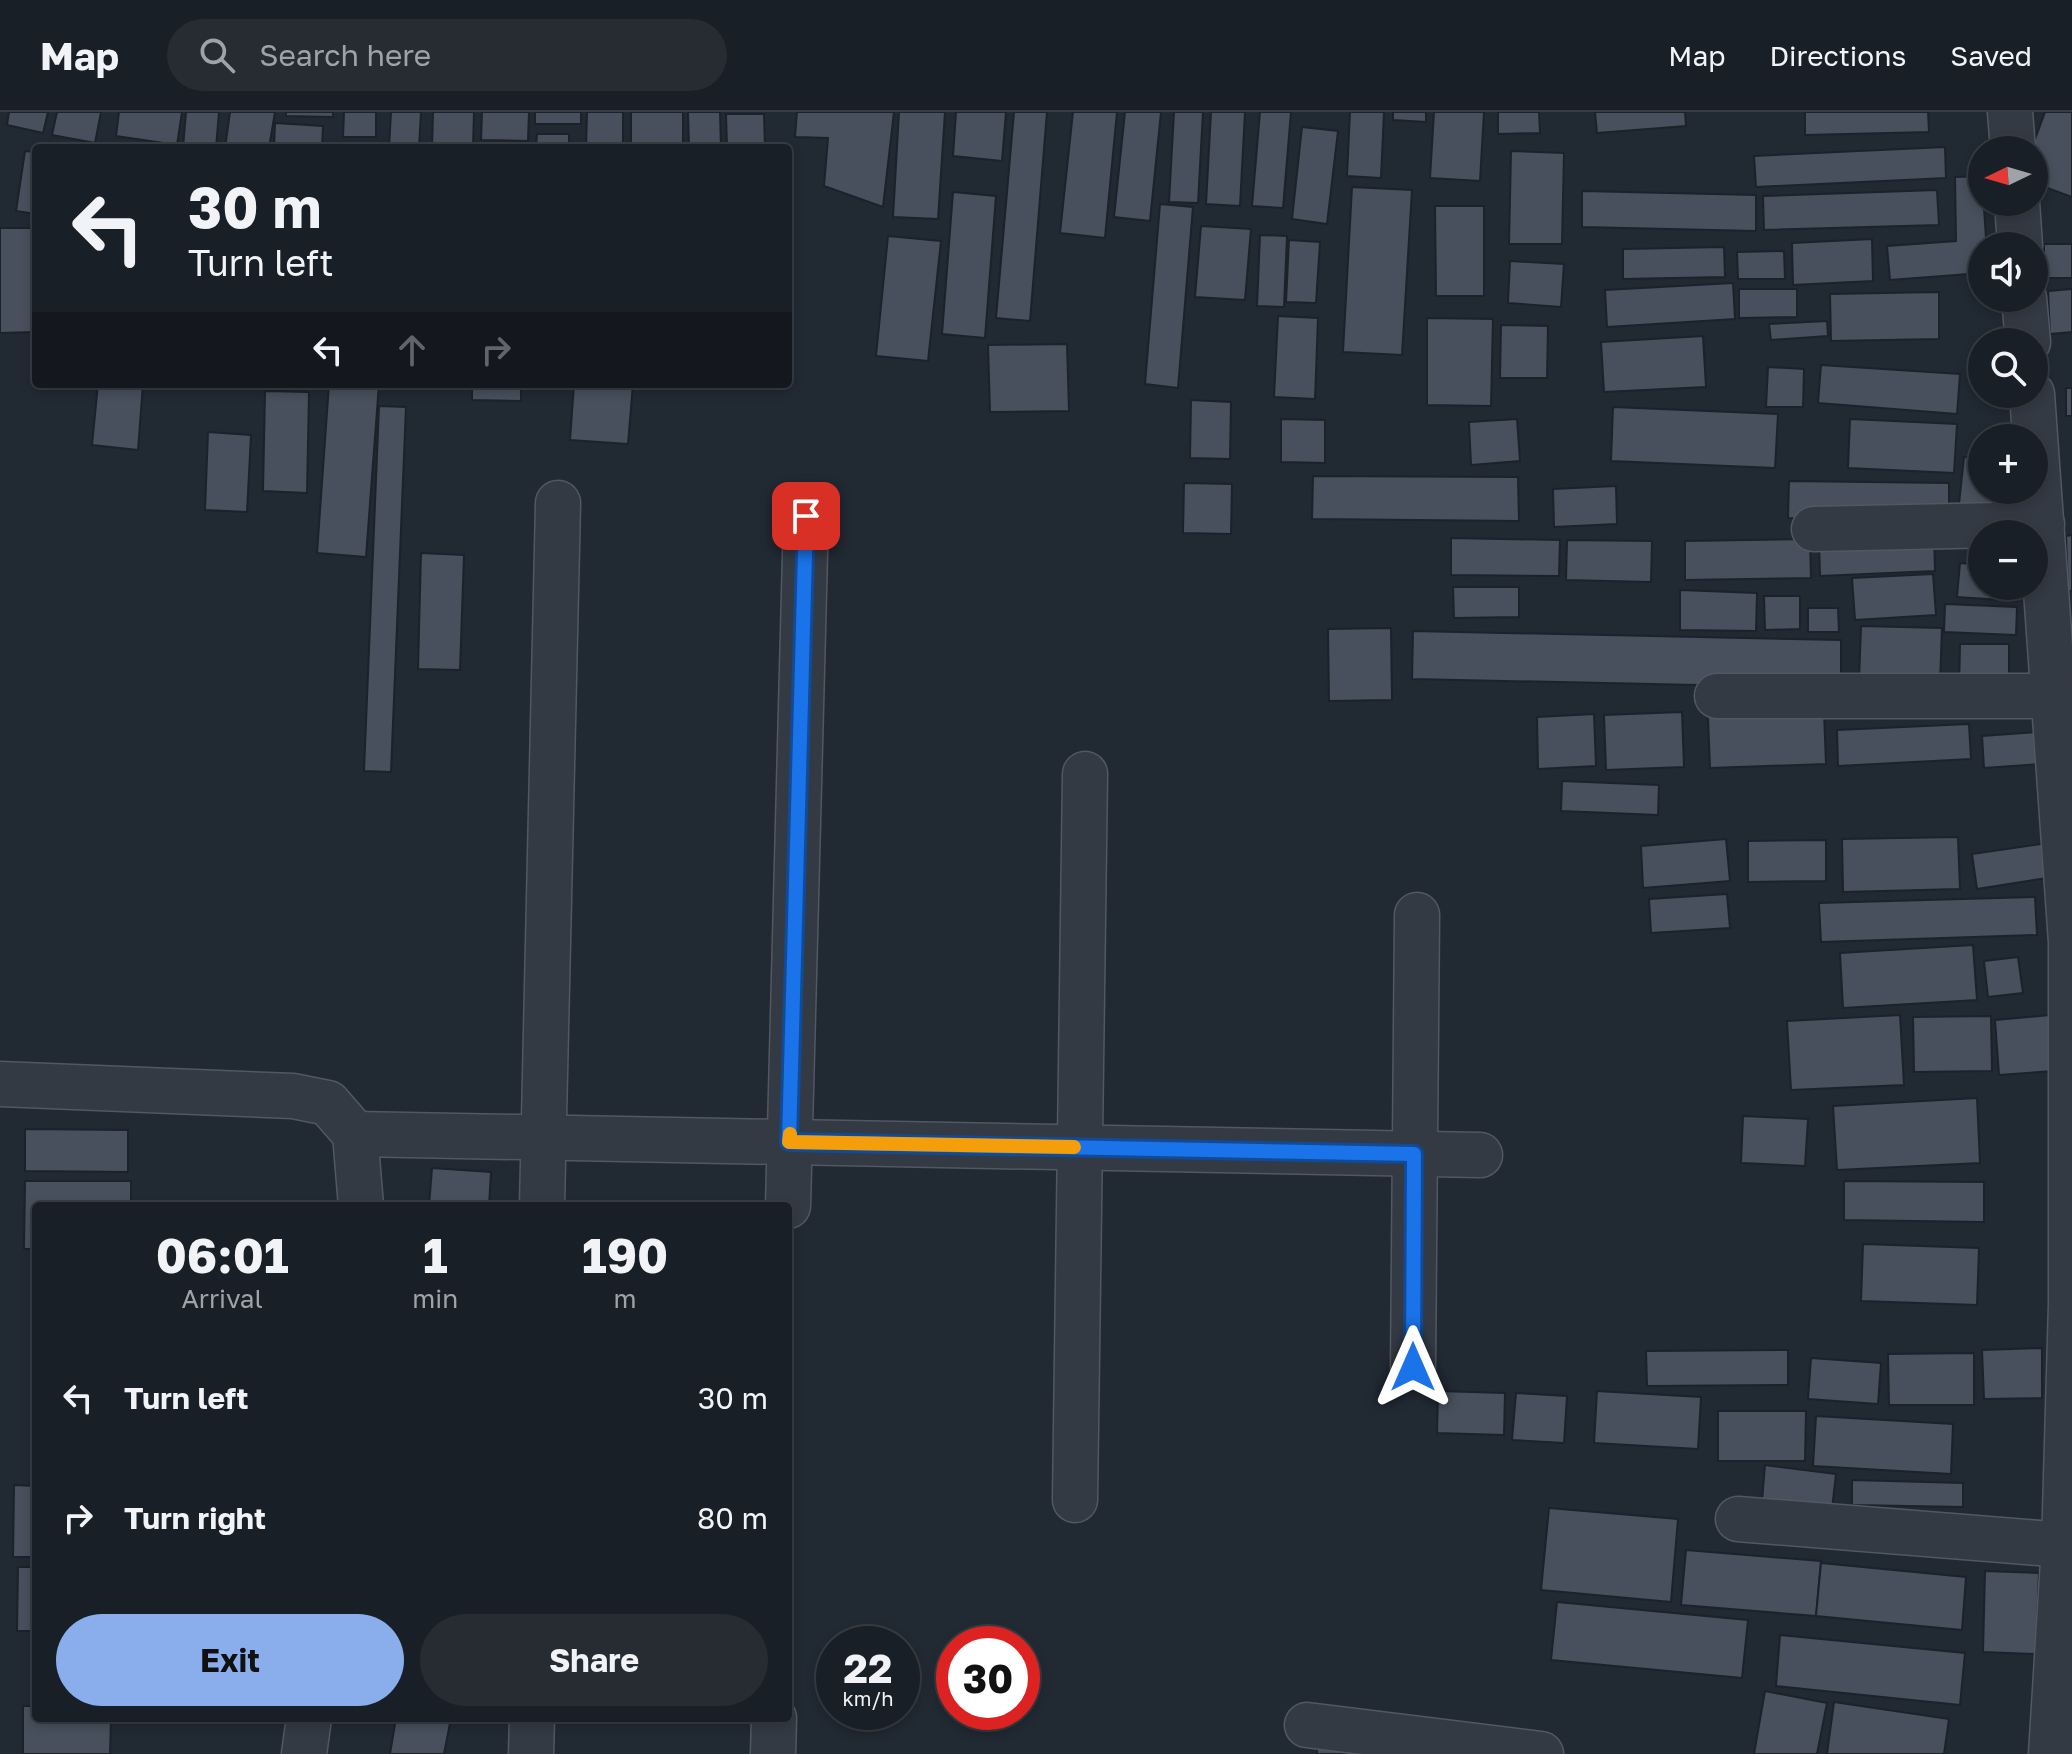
<!DOCTYPE html>
<meta charset="utf-8">
<style>
:root{--surface:#191f26;--page:#262c32;--text:#f1f3f6;--muted:#9fa2a7;--line:#373d43;--accent:#89aeeb}
body{margin:0;font-family:"Golos Text",sans-serif;background:var(--page);color:var(--text);height:100vh;display:flex;flex-direction:column;font-size:30px;white-space:nowrap}
*{box-sizing:border-box;margin:0}
p{font-size:26px;color:var(--muted)}
.icon{flex:none;width:44px;height:44px;fill:none;stroke:currentColor;stroke-width:2;stroke-linecap:round;stroke-linejoin:round}
.map{position:relative;flex:1;overflow:hidden}
.panel{position:absolute;left:32px;top:1090px;width:760px;height:520px;display:flex;flex-direction:column;background:var(--surface);border-radius:8px;box-shadow:0 4px 12px #0003,0 0 0 2px var(--line)}
.panel>*{flex:none}
.banner{position:absolute;left:32px;top:32px;width:760px;height:244px;border-radius:8px;box-shadow:0 4px 12px #0003,0 0 0 2px var(--line);background:#191f26;color:var(--text);overflow:hidden}
.needle{width:52px;rotate:265deg}
.tools{position:absolute;left:1968px;top:24px;display:grid;gap:16px}
.tools a{display:grid;place-items:center;width:80px;height:80px;border-radius:50%;background:var(--surface);box-shadow:0 4px 12px #0003,0 0 0 2px var(--line);font-size:40px}
.speed{position:absolute;left:816px;top:1514px;display:flex;gap:16px;font-size:40px;font-weight:700;text-align:center}
.speed>*{display:grid;place-content:center;width:104px;height:104px;border-radius:50%;background:var(--surface);box-shadow:0 4px 12px #0003,0 0 0 2px var(--line);line-height:1}
.speed small{font-size:20px;font-weight:400}
.speed .limit{border:12px solid #d22;background:#fff;color:#111}
.pin{position:absolute;display:grid;place-items:center;width:68px;height:68px;color:#fff;margin:-34px;border-radius:16px;box-shadow:0 4px 12px #0006}
.me{position:absolute;width:88px;margin:-44px;rotate:0deg;stroke-linejoin:round;filter:drop-shadow(0 0 6px #0008)}
.turn{display:flex;align-items:center;gap:28px;height:168px;padding:0 24px;font-size:36px}
.turn .icon{width:104px;height:104px;stroke-width:2.5}
.turn b{display:block;font-size:56px;line-height:68px}
.lanes{display:flex;align-items:center;height:76px;padding:0 24px;background:#0003;justify-content:center;gap:40px;direction:ltr}
.lanes .off{opacity:.35}
.eta{display:flex;justify-content:space-evenly;align-items:center;height:136px;text-align:center}
.eta b{font-size:48px;font-weight:700;line-height:56px}
.cta{display:flex;gap:16px;margin-top:auto;padding:16px 24px}
.cta a{flex:1;height:92px;border-radius:48px;background:var(--accent);color:#111;font-size:32px;font-weight:700;line-height:92px;text-align:center}
.cta a+a{background:var(--page);color:var(--text)}
ul{padding:0;list-style:none}
li{display:flex;align-items:center;gap:24px;height:120px;padding:0 24px}
li div{flex:1}
li b{display:block;font-size:30px}
li em{font-style:normal}
header{display:flex;align-items:center;gap:48px;box-sizing:border-box;height:112px;padding:0 40px;background:var(--surface);border-bottom:2px solid var(--line)}
header strong{font-size:38px}
nav{display:flex;gap:44px;margin-inline-start:auto;font-size:28px}
.search{width:560px;height:72px;background:var(--page);display:flex;align-items:center;gap:20px;box-sizing:border-box;padding:0 28px;border-radius:44px;color:var(--muted);font-size:30px}
.map>svg:first-child{display:block}
</style>
<header>
<strong>Map</strong>
<div class="search"><svg class="icon" aria-label="search" viewBox="0 0 24 24"><circle cx="10" cy="10" r="6"/><path d="M15 15l6 6"/></svg>Search here</div>
<nav><a>Map</a><a>Directions</a><a>Saved</a></nav>
</header>
<div class="map">
<svg width="2072" height="1642" viewBox="0 0 2072 1642">
<rect width="100%" height="100%" fill="#212933"/>
<g fill="#47505c" stroke="#1c222a" stroke-width="2">
<polygon points="9,0 48,0 43,21 7,13"/>
<polygon points="57,0 101,0 95,31 52,23"/>
<polygon points="119,0 182,0 177,33 116,24"/>
<polygon points="186,0 219,0 216,36 183,36"/>
<polygon points="230,0 275,0 269,36 225,36"/>
<polygon points="286,0 333,0 333,5 286,4"/>
<polygon points="344,0 376,0 376,25 343,25"/>
<polygon points="391,0 421,0 419,36 389,36"/>
<polygon points="433,0 474,0 473,36 432,36"/>
<polygon points="482,0 529,0 528,29 481,28"/>
<rect x="535" y="0" width="46" height="12"/>
<polygon points="587,0 623,0 623,36 586,36"/>
<rect x="631" y="0" width="52" height="36"/>
<polygon points="688,0 720,0 721,36 689,36"/>
<polygon points="797,0 894,0 883,95 824,74 828,26 795,25"/>
<polygon points="899,0 945,0 938,107 893,105"/>
<polygon points="956,0 1006,0 1002,49 953,44"/>
<polygon points="1014,0 1047,0 1030,209 996,206"/>
<polygon points="1073,0 1117,0 1105,126 1060,121"/>
<polygon points="1125,0 1161,0 1150,109 1114,105"/>
<polygon points="1174,0 1203,0 1198,91 1169,90"/>
<polygon points="1211,0 1245,0 1240,94 1206,92"/>
<polygon points="1260,0 1291,0 1283,96 1252,94"/>
<polygon points="1350,0 1384,0 1381,66 1347,64"/>
<polygon points="1393,0 1426,0 1426,10 1393,8"/>
<polygon points="1434,0 1484,0 1480,69 1430,66"/>
<polygon points="1498,0 1539,0 1540,21 1498,22"/>
<polygon points="1595,0 1685,0 1686,14 1597,21"/>
<polygon points="1805,0 1928,0 1929,20 1805,23"/>
<polygon points="2045,0 2072,0 2072,85 2034,71 2034,38 2031,38"/>
<polygon points="726,2 764,2 765,36 727,36"/>
<polygon points="275,11 323,14 322,36 274,36"/>
<polygon points="1302,15 1338,19 1327,112 1292,107"/>
<polygon points="537,22 569,22 569,36 536,36"/>
<polygon points="1945,35 1946,66 1756,75 1754,44"/>
<polygon points="25,39 36,40 36,102 16,99"/>
<polygon points="1511,39 1564,41 1562,132 1509,132"/>
<polygon points="1982,64 1986,126 1996,126 1996,134 1982,134 1982,161 1890,168 1887,134 1956,129 1955,65"/>
<polygon points="1352,75 1412,78 1402,243 1343,240"/>
<polygon points="1937,78 1939,113 1764,118 1763,84"/>
<polygon points="1582,79 1756,83 1756,119 1582,115"/>
<polygon points="953,80 996,84 985,226 942,222"/>
<polygon points="1160,92 1193,95 1178,276 1145,272"/>
<polygon points="1435,94 1484,94 1484,184 1436,184"/>
<polygon points="1201,114 1251,117 1245,188 1195,185"/>
<polygon points="0,116 34,116 35,220 0,221"/>
<polygon points="1260,123 1287,124 1284,195 1257,194"/>
<polygon points="888,124 941,129 928,249 876,244"/>
<polygon points="1872,127 1873,169 1793,173 1792,131"/>
<polygon points="1289,128 1320,130 1316,191 1286,190"/>
<rect x="2044" y="132" width="28" height="34"/>
<polygon points="1724,135 1725,165 1623,167 1623,137"/>
<polygon points="1784,139 1785,167 1738,167 1737,140"/>
<polygon points="1510,149 1564,152 1561,195 1508,191"/>
<polygon points="1733,171 1735,207 1607,215 1605,178"/>
<polygon points="1739,177 1797,177 1797,205 1739,206"/>
<polygon points="2072,177 2072,220 2050,222 2048,179"/>
<polygon points="1939,180 1939,227 1831,229 1830,182"/>
<polygon points="1278,204 1318,206 1315,287 1274,285"/>
<polygon points="1427,206 1493,207 1491,294 1427,293"/>
<polygon points="1827,209 1828,224 1771,228 1769,212"/>
<polygon points="1501,213 1548,214 1547,266 1500,266"/>
<polygon points="1703,224 1706,275 1604,280 1601,230"/>
<polygon points="1067,232 1069,299 990,300 988,233"/>
<polygon points="1821,253 1960,262 1957,302 1818,291"/>
<polygon points="1768,255 1804,257 1803,295 1766,295"/>
<polygon points="98,272 143,272 138,338 92,333"/>
<polygon points="329,272 379,272 366,445 317,441"/>
<polygon points="472,272 521,272 521,289 472,288"/>
<polygon points="574,272 633,272 628,332 570,328"/>
<rect x="2066" y="276" width="6" height="28"/>
<polygon points="265,279 309,280 307,381 263,379"/>
<polygon points="1191,288 1231,290 1230,347 1190,346"/>
<polygon points="379,294 406,295 391,660 364,659"/>
<polygon points="1613,295 1778,302 1775,356 1611,349"/>
<polygon points="1281,307 1325,308 1325,351 1281,350"/>
<polygon points="1517,307 1520,349 1471,353 1469,310"/>
<polygon points="1850,307 1957,312 1954,361 1848,356"/>
<polygon points="208,320 251,323 247,400 205,398"/>
<polygon points="1964,345 1982,347 1982,378 2017,378 2015,406 1958,401"/>
<polygon points="1313,364 1518,365 1519,409 1312,407"/>
<polygon points="1789,369 1949,371 1949,408 1788,406"/>
<polygon points="1184,371 1232,372 1231,422 1183,421"/>
<polygon points="1616,374 1617,412 1554,415 1553,377"/>
<polygon points="1934,423 1935,459 1820,464 1819,429"/>
<polygon points="2072,423 2072,479 2068,479 2066,424"/>
<polygon points="1451,426 1560,428 1559,464 1451,463"/>
<polygon points="1810,427 1811,466 1685,468 1685,429"/>
<polygon points="1567,428 1652,429 1651,470 1566,468"/>
<polygon points="421,441 464,443 460,558 418,557"/>
<polygon points="1960,451 1982,453 1982,474 2017,474 2017,489 1957,485"/>
<polygon points="1933,462 1936,503 1855,508 1852,466"/>
<polygon points="1453,475 1519,475 1519,505 1454,506"/>
<polygon points="1680,478 1757,481 1756,519 1680,518"/>
<polygon points="1764,484 1800,484 1800,517 1765,518"/>
<polygon points="1945,492 2017,495 2016,523 1944,520"/>
<polygon points="1808,496 1838,496 1839,520 1808,520"/>
<polygon points="1861,514 1942,516 1940,571 1859,569"/>
<polygon points="1391,516 1392,588 1329,589 1328,517"/>
<polygon points="1413,519 1841,528 1841,576 1412,567"/>
<polygon points="1960,532 2009,532 2009,579 1959,578"/>
<polygon points="1824,599 1826,652 1710,656 1708,605"/>
<polygon points="1682,600 1684,655 1606,658 1604,603"/>
<polygon points="1594,602 1596,654 1538,657 1537,605"/>
<polygon points="1969,612 1971,647 1838,654 1837,618"/>
<polygon points="2037,620 2040,652 1984,656 1982,624"/>
<polygon points="1562,669 1659,673 1658,703 1561,699"/>
<polygon points="1958,725 1960,777 1843,780 1842,727"/>
<polygon points="1726,727 1730,769 1643,776 1641,734"/>
<polygon points="1826,728 1826,769 1748,770 1748,729"/>
<polygon points="2048,731 2053,765 1977,777 1972,742"/>
<polygon points="1727,782 1730,816 1651,821 1649,787"/>
<polygon points="2035,785 2037,823 1821,830 1819,791"/>
<polygon points="1973,833 1977,888 1843,896 1840,841"/>
<polygon points="2018,845 2023,881 1988,885 1984,849"/>
<polygon points="1900,903 1904,973 1791,978 1787,909"/>
<polygon points="2050,903 2054,959 1999,963 1995,908"/>
<polygon points="1991,904 1992,959 1914,960 1913,905"/>
<polygon points="1977,986 1980,1051 1837,1058 1833,994"/>
<polygon points="1743,1004 1808,1007 1805,1054 1741,1051"/>
<polygon points="25,1017 128,1018 128,1060 25,1059"/>
<polygon points="432,1056 491,1060 489,1094 429,1094"/>
<polygon points="25,1069 131,1069 131,1094 36,1094 36,1137 24,1137"/>
<polygon points="1844,1069 1984,1070 1984,1110 1844,1108"/>
<polygon points="1863,1132 1979,1136 1977,1193 1861,1189"/>
<polygon points="2042,1236 2042,1286 1984,1287 1982,1238"/>
<polygon points="1788,1238 1788,1273 1647,1274 1646,1239"/>
<polygon points="1974,1241 1974,1293 1889,1293 1888,1242"/>
<polygon points="1811,1246 1881,1251 1878,1292 1808,1287"/>
<polygon points="1438,1279 1505,1281 1504,1323 1437,1321"/>
<polygon points="1597,1279 1701,1285 1698,1337 1594,1331"/>
<polygon points="1516,1281 1567,1284 1564,1331 1512,1328"/>
<polygon points="1718,1299 1806,1299 1805,1349 1718,1349"/>
<polygon points="1816,1304 1953,1312 1951,1362 1813,1354"/>
<polygon points="1765,1353 1836,1362 1832,1397 1762,1389"/>
<polygon points="1852,1368 1963,1371 1963,1395 1852,1393"/>
<polygon points="14,1373 36,1374 36,1445 13,1445"/>
<polygon points="1549,1396 1678,1407 1671,1490 1541,1478"/>
<polygon points="1686,1438 1821,1449 1816,1504 1681,1493"/>
<polygon points="1821,1451 1966,1465 1962,1518 1816,1504"/>
<polygon points="18,1455 36,1455 36,1519 17,1519"/>
<polygon points="1985,1459 2039,1461 2036,1542 1983,1540"/>
<polygon points="1557,1490 1748,1508 1742,1566 1551,1548"/>
<polygon points="1780,1523 1965,1541 1960,1593 1776,1574"/>
<polygon points="32,1538 36,1538 36,1587 31,1587"/>
<polygon points="1765,1579 1827,1591 1817,1642 1754,1642"/>
<polygon points="1834,1590 1949,1607 1944,1642 1827,1642"/>
<polygon points="23,1594 36,1594 36,1606 111,1606 110,1642 23,1642"/>
<polygon points="396,1606 451,1606 444,1642 390,1642"/>
<polygon points="1317,1634 1371,1642 1317,1642"/>
</g>
<g fill="none" stroke-linecap="round" stroke-linejoin="round">
<g stroke="#525862" stroke-width="47">
<g id="street">
<polyline points="2010,0 2013,38"/>
<polyline points="2017,90 2020,134"/>
<polyline points="2024,186 2028,230"/>
<polyline points="2032,282 2071,830 2071,1192 2064,1433 2051,1642"/>
<polyline points="1814,417 2042,412"/>
<polyline points="1717,584 2055,584"/>
<polyline points="0,972 293,984 328,991 355,1022 361,1094"/>
<polyline points="355,1022 1480,1043"/>
<polyline points="542,1094 558,391"/>
<polyline points="788,1094 806,404"/>
<polyline points="1413,1255 1417,803"/>
<polyline points="1075,1388 1085,662"/>
<polyline points="1738,1407 2064,1433"/>
<polyline points="1307,1613 1541,1642"/>
<polyline points="304,1642 309,1606"/>
<polyline points="531,1642 532,1606"/>
<polyline points="773,1642 774,1606"/>
</g>
</g>
<use href="#street" stroke="#343a44" stroke-width="44"/>
</g>
<g fill="none" stroke-linecap="round" stroke-linejoin="round">
<g stroke="#114b97" stroke-width="20">
<polyline id="route" points="806,404 789,1030 1414,1042 1413,1255"/>
</g>
<use href="#route" stroke="#1a73e8" stroke-width="14"/>
<polyline stroke="#f59e0b" stroke-width="14" points="790,1022 789,1030 1074,1035"/>
</g>
</svg>
<div class="tools">
<a><svg class="needle" viewBox="-14 -14 28 28"><path d="M0-13l5 13h-10z" fill="#e53935"/><path d="M0 13l5-13h-10z" fill="#9fa2a7"/></svg></a>
<a><svg class="icon" aria-label="sound" viewBox="0 0 24 24"><path d="M4 9h4l5-4v14l-5-4H4zM17 9q2 3 0 6"/></svg></a>
<a><svg class="icon" aria-label="search" viewBox="0 0 24 24"><circle cx="10" cy="10" r="6"/><path d="M15 15l6 6"/></svg></a>
<a>+</a>
<a>−</a>
</div>
<div class="speed"><div>22<small>km/h</small></div><div class="limit">30</div></div>
<div class="pin" style="left:806px;top:404px;background:#d93025"><svg class="icon" aria-label="arrive" viewBox="0 0 24 24"><path d="M6 21V4h12l-3 4 3 4H6"/></svg></div>
<svg class="me" style="left:1413px;top:1255px" viewBox="-20 -20 40 40"><path d="M0-17L14 15 0 8-14 15z" fill="#1a73e8" stroke="#fff" stroke-width="4"/></svg>
<div class="banner">
<div class="turn"><svg class="icon" aria-label="left" viewBox="0 0 24 24"><path d="M17 20v-9H6M10 6l-5 5 5 5"/></svg><div><b>30 m</b>Turn left</div></div>
<div class="lanes"><svg class="icon" aria-label="left" viewBox="0 0 24 24"><path d="M17 20v-9H6M10 6l-5 5 5 5"/></svg><svg class="icon off" aria-label="ahead" viewBox="0 0 24 24"><path d="M12 20V5M6 11l6-6 6 6"/></svg><svg class="icon off" aria-label="right" viewBox="0 0 24 24"><path d="M7 20v-9h11M14 6l5 5-5 5"/></svg></div>
</div>
<section class="panel">
<div class="eta">
<div><b>06:01</b><p>Arrival</p></div>
<div><b>1</b><p>min</p></div>
<div><b>190</b><p>m</p></div>
</div>
<ul>
<li><svg class="icon" aria-label="left" viewBox="0 0 24 24"><path d="M17 20v-9H6M10 6l-5 5 5 5"/></svg><div><b>Turn left</b></div><em>30 m</em></li>
<li><svg class="icon" aria-label="right" viewBox="0 0 24 24"><path d="M7 20v-9h11M14 6l5 5-5 5"/></svg><div><b>Turn right</b></div><em>80 m</em></li>
</ul>
<div class="cta"><a>Exit</a><a>Share</a></div>
</section>
</div>
